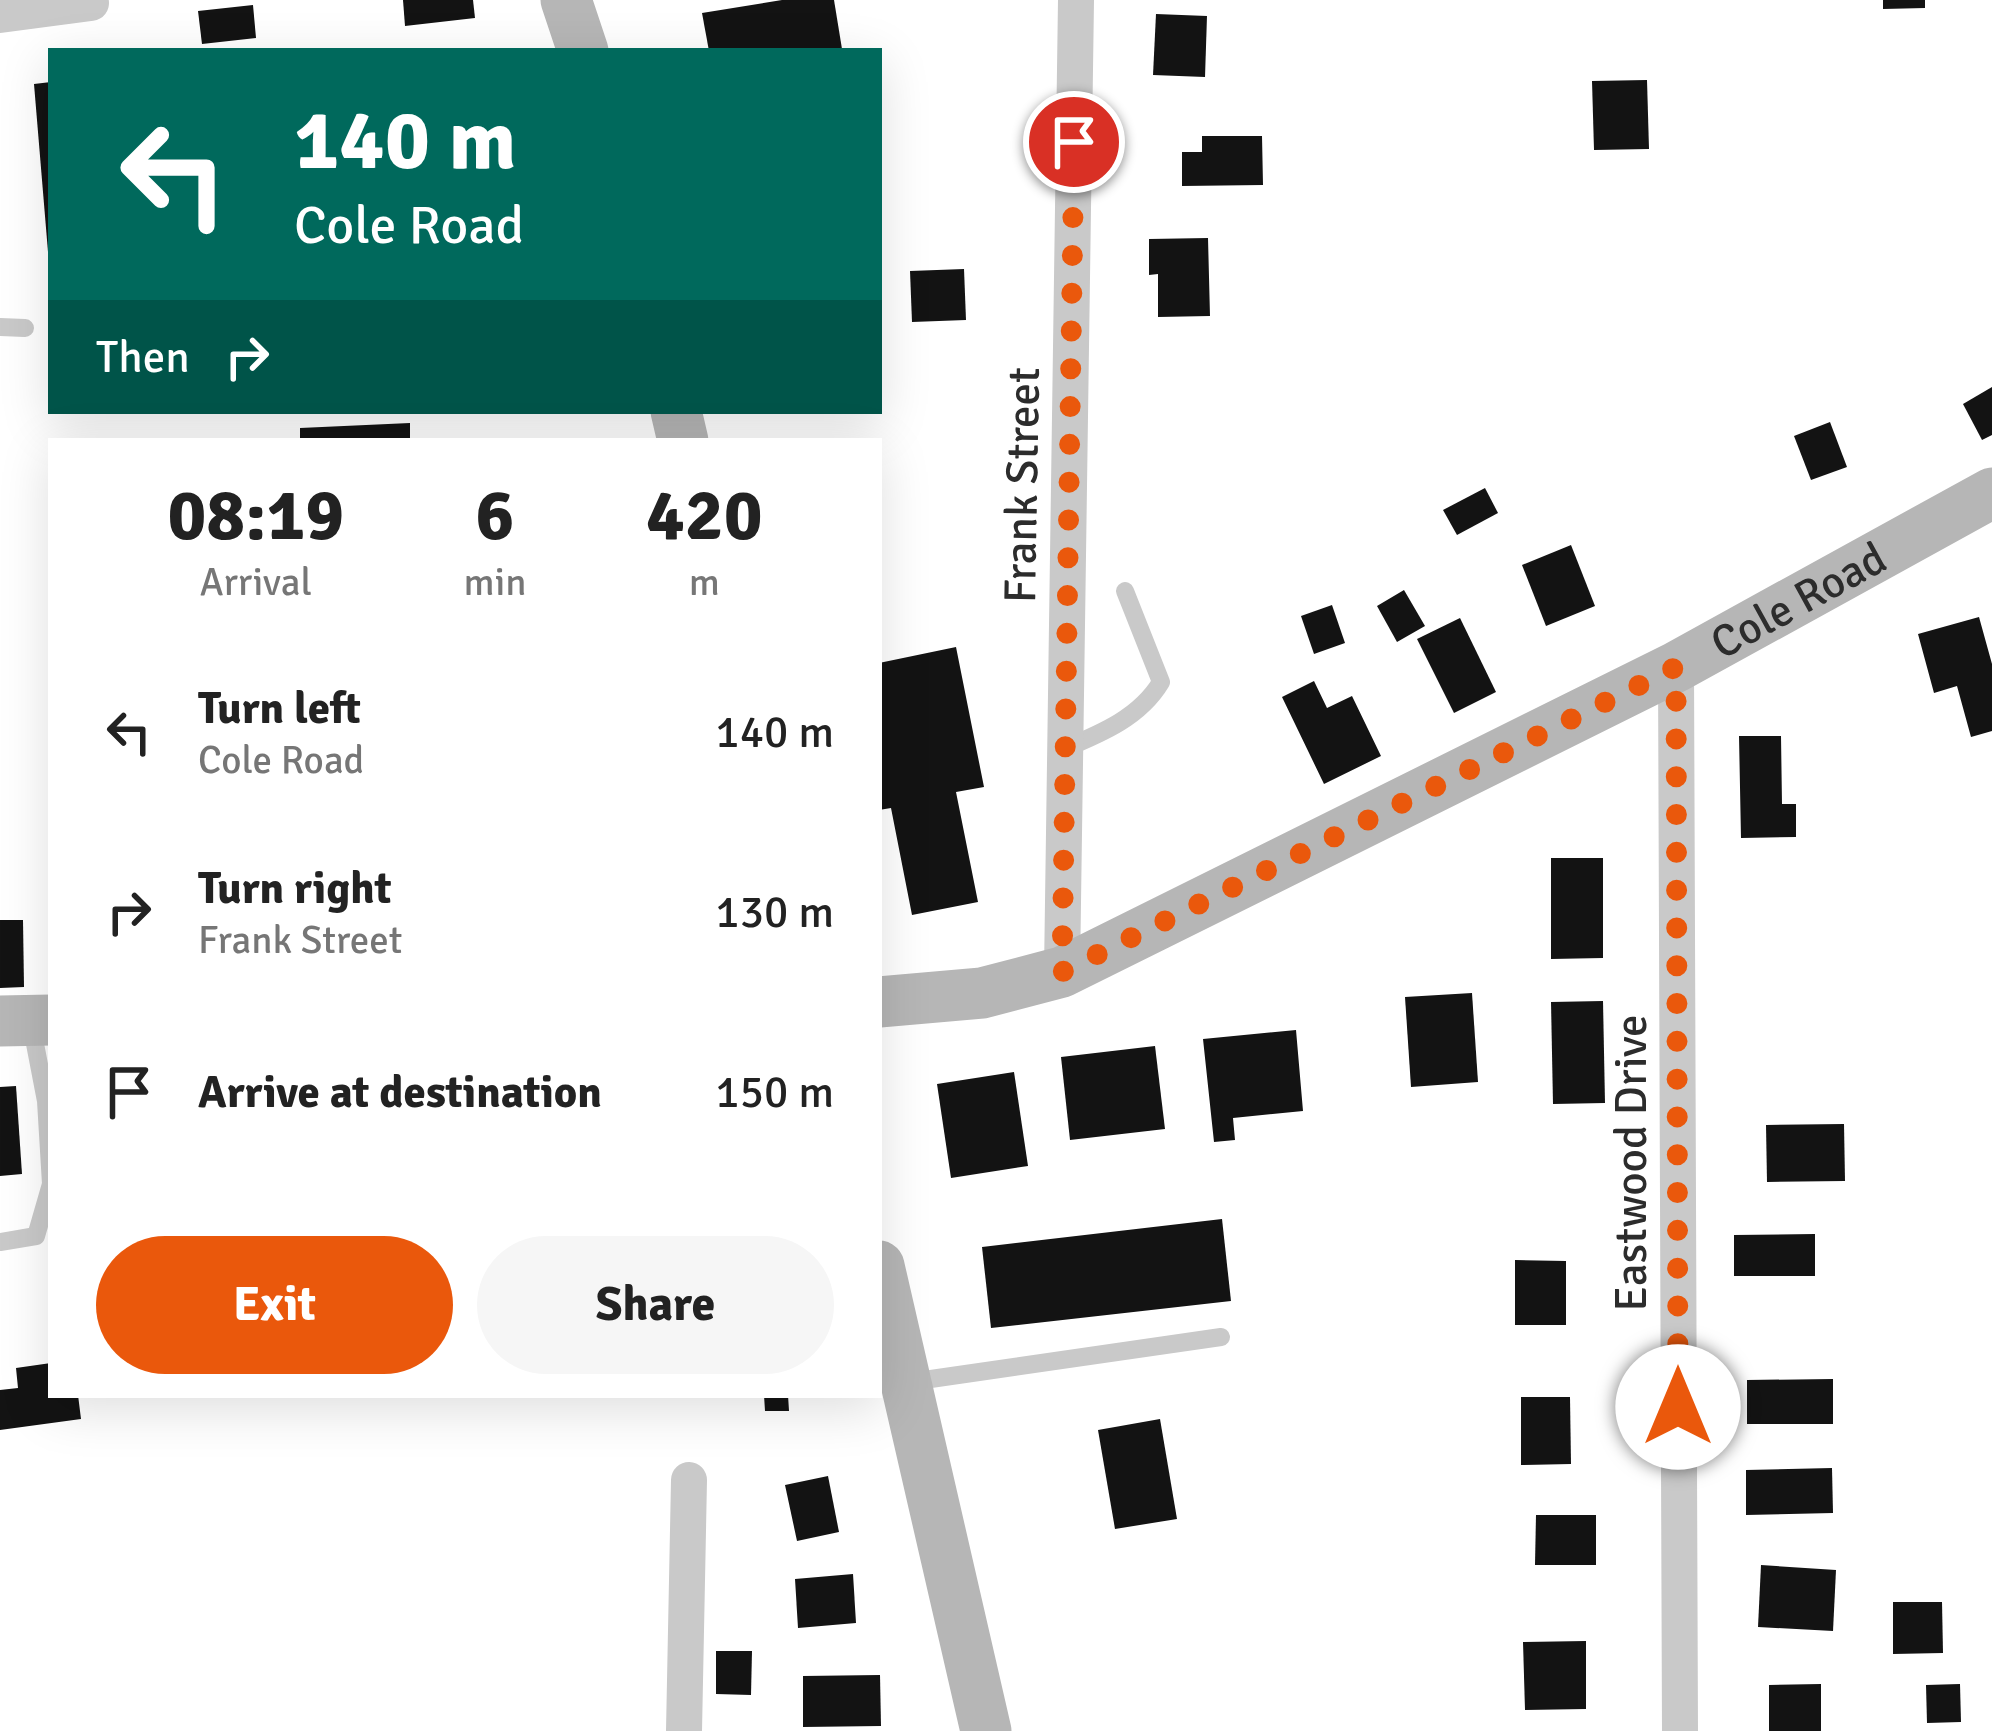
<!DOCTYPE html>
<style>
:root{--surface:#fff;--page:#f6f6f6;--text:#222;--muted:#767676;--accent:#ea580c}
body{margin:0;font-family:Signika,sans-serif;background:var(--page);color:var(--text);height:100vh;display:flex;flex-direction:column;font-size:45px;white-space:nowrap}
*{box-sizing:border-box;margin:0}
p{font-size:39px;color:var(--muted)}
.icon{flex:none;width:66px;height:66px;fill:none;stroke:currentColor;stroke-width:2;stroke-linecap:round;stroke-linejoin:round}
.map{position:relative;flex:1;overflow:hidden}
.details{position:absolute;left:48px;top:438px;width:834px;height:960px;display:flex;flex-direction:column;background:var(--surface);border-radius:0px;box-shadow:0 12px 48px #0002}
.details>*{flex:none}
.hud{position:absolute;left:48px;top:48px;width:834px;height:366px;border-radius:0px;box-shadow:0 12px 48px #0002;background:#00695c;color:#fff;overflow:hidden}
.pin{position:absolute;display:grid;place-items:center;width:102px;height:102px;color:#fff;margin:-51px;border:6px solid #fff;border-radius:50%;box-shadow:0 3px 12px #0007}
.me{position:absolute;width:132px;margin:-66px;rotate:0deg;stroke-linejoin:round;filter:drop-shadow(0 0 9px #0008)}
.turn{display:flex;align-items:center;gap:42px;height:252px;padding:0 48px;font-size:54px}
.turn .icon{width:156px;height:156px;stroke-width:2.5}
.turn b{display:block;font-size:84px;line-height:102px}
.then{display:flex;align-items:center;height:114px;padding:0 48px;background:#0003;gap:24px;font-size:45px}
.eta{display:flex;justify-content:space-evenly;align-items:center;height:204px;text-align:center}
.eta b{font-size:72px;font-weight:800;line-height:84px}
.cta{display:flex;gap:24px;margin-top:auto;padding:24px 48px}
.cta a{flex:1;height:138px;border-radius:72px;background:var(--accent);color:#fff;font-size:48px;font-weight:800;line-height:138px;text-align:center}
.cta a+a{background:var(--page);color:var(--text)}
ul{padding:0;list-style:none}
li{display:flex;align-items:center;gap:36px;height:180px;padding:0 48px}
li div{flex:1}
li b{display:block;font-size:45px}
li em{font-style:normal}
.map>svg:first-child{display:block}
</style>
<div class="map">
<svg width="1992" height="1731" viewBox="0 0 1992 1731">
<rect width="100%" height="100%" fill="#fff"/>
<g fill="#131313">
<polygon points="403,0 473,0 475,18 405,26"/>
<polygon points="782,0 834,0 842,49 709,51 702,13"/>
<polygon points="1883,0 1925,0 1925,8 1883,9"/>
<polygon points="253,5 256,38 202,44 198,11"/>
<polygon points="1156,14 1207,16 1205,77 1153,75"/>
<polygon points="1647,80 1649,149 1594,150 1592,81"/>
<polygon points="51,82 51,252 48,252 34,84"/>
<polygon points="1202,136 1262,136 1263,185 1182,186 1182,152 1202,152"/>
<polygon points="1208,238 1210,316 1158,317 1158,274 1149,275 1149,239"/>
<polygon points="964,269 966,320 912,322 910,271"/>
<polygon points="1992,387 1992,435 1982,440 1963,404"/>
<polygon points="1830,422 1847,467 1811,480 1794,436"/>
<polygon points="410,423 410,441 300,441 300,428"/>
<polygon points="1485,488 1498,513 1457,535 1443,510"/>
<polygon points="1571,545 1595,606 1546,626 1522,565"/>
<polygon points="1404,590 1425,626 1397,642 1377,606"/>
<polygon points="1332,605 1345,643 1314,654 1301,616"/>
<polygon points="1979,617 1992,664 1992,731 1971,737 1957,686 1934,693 1918,634"/>
<polygon points="1460,618 1496,692 1454,713 1417,639"/>
<polygon points="956,647 984,787 956,792 978,902 912,915 891,808 879,810 879,663"/>
<polygon points="1314,681 1327,708 1352,696 1381,756 1324,784 1282,697"/>
<polygon points="1739,736 1781,736 1782,804 1796,804 1796,837 1741,838"/>
<polygon points="1551,858 1603,858 1603,958 1551,959"/>
<polygon points="0,920 23,920 24,987 0,988"/>
<polygon points="1472,993 1478,1082 1411,1087 1405,997"/>
<polygon points="1603,1001 1605,1103 1553,1104 1551,1002"/>
<polygon points="1296,1030 1303,1111 1233,1118 1235,1140 1214,1142 1203,1039"/>
<polygon points="1155,1046 1165,1129 1070,1140 1061,1057"/>
<polygon points="1014,1072 1028,1166 951,1178 937,1084"/>
<polygon points="16,1086 22,1174 0,1176 0,1087"/>
<polygon points="1844,1124 1845,1181 1767,1182 1766,1125"/>
<polygon points="1222,1219 1231,1301 991,1328 982,1247"/>
<polygon points="1815,1234 1815,1276 1734,1276 1734,1235"/>
<polygon points="1515,1260 1566,1261 1566,1325 1515,1325"/>
<polygon points="51,1363 51,1395 78,1395 81,1419 0,1430 0,1390 18,1388 16,1368"/>
<polygon points="1833,1379 1833,1424 1747,1424 1747,1380"/>
<polygon points="764,1395 788,1395 789,1411 765,1411"/>
<polygon points="1521,1397 1570,1397 1571,1464 1521,1465"/>
<polygon points="1160,1419 1177,1519 1115,1529 1098,1430"/>
<polygon points="1832,1468 1833,1513 1746,1515 1746,1470"/>
<polygon points="828,1476 839,1532 797,1541 785,1485"/>
<polygon points="1536,1515 1596,1515 1596,1565 1535,1565"/>
<polygon points="1761,1565 1836,1570 1833,1631 1758,1627"/>
<polygon points="853,1574 856,1623 798,1628 795,1579"/>
<polygon points="1893,1602 1942,1602 1943,1653 1893,1654"/>
<polygon points="1586,1641 1586,1709 1525,1710 1523,1642"/>
<polygon points="716,1651 752,1651 751,1695 716,1694"/>
<polygon points="880,1675 881,1726 803,1727 803,1676"/>
<polygon points="1821,1684 1821,1731 1769,1731 1769,1685"/>
<polygon points="1960,1684 1961,1722 1927,1723 1926,1685"/>
</g>
<g fill="none" stroke-linecap="round" stroke-linejoin="round">
<g stroke="#c9c9c9" stroke-width="18">
<polyline points="0,327 25,328"/>
<path d="M1066,748c36,-15 74,-31 95,-66l-36,-91"/>
<polyline points="0,1242 36,1236 51,1184 46,1101 31,1023"/>
<polyline points="910,1382 1221,1337"/>
</g>
<g stroke="#c9c9c9" stroke-width="36">
<polyline points="0,15 91,3"/>
<polyline points="1676,667 1680,1731"/>
<polyline points="1062,972 1076,0"/>
<polyline points="684,1731 689,1480"/>
</g>
<g stroke="#b6b6b6" stroke-width="51">
<polyline points="566,0 583,51"/>
<polyline points="676,411 683,441"/>
<path id="s1" d="M879,1002l103,-9 80,-21 614,-305 316,-174"/>
<polyline points="0,1021 51,1020"/>
<polyline points="879,1266 986,1731"/>
</g>
</g>
<g fill="none" stroke-linecap="round" stroke-linejoin="round">
<polyline stroke="#ea580c" stroke-width="21" stroke-dasharray="0 37.8" points="1074,142 1062,972 1676,667 1678,1407"/>
</g>
<g text-anchor="middle" stroke-width="12" stroke-linejoin="round" paint-order="stroke">
<g font-size="45" fill="#2c2c2c" stroke="#fff">
<text transform="translate(1021 485) rotate(-89)" y="16">Frank Street</text>
<text dy="16" stroke="none"><textPath href="#s1" startOffset="1011">Cole Road</textPath></text>
<text transform="translate(1630 1163) rotate(-90)" y="16">Eastwood Drive</text>
</g>
</g>
</svg>
<div class="pin" style="left:1074px;top:142px;background:#d93025"><svg class="icon" aria-label="arrive" viewBox="0 0 24 24"><path d="M6 21V4h12l-3 4 3 4H6"/></svg></div>
<svg class="me" style="left:1678px;top:1407px" viewBox="-20 -20 40 40"><circle r="19" fill="#fff"/><path d="M0-13L10 11 0 6-10 11z" fill="#ea580c"/></svg>
<div class="hud">
<div class="turn"><svg class="icon" aria-label="left" viewBox="0 0 24 24"><path d="M17 20v-9H6M10 6l-5 5 5 5"/></svg><div><b>140 m</b>Cole Road</div></div>
<div class="then">Then<svg class="icon" aria-label="right" viewBox="0 0 24 24"><path d="M7 20v-9h11M14 6l5 5-5 5"/></svg></div>
</div>
<section class="details">
<div class="eta">
<div><b>08:19</b><p>Arrival</p></div>
<div><b>6</b><p>min</p></div>
<div><b>420</b><p>m</p></div>
</div>
<ul>
<li><svg class="icon" aria-label="left" viewBox="0 0 24 24"><path d="M17 20v-9H6M10 6l-5 5 5 5"/></svg><div><b>Turn left</b><p>Cole Road</p></div><em>140 m</em></li>
<li><svg class="icon" aria-label="right" viewBox="0 0 24 24"><path d="M7 20v-9h11M14 6l5 5-5 5"/></svg><div><b>Turn right</b><p>Frank Street</p></div><em>130 m</em></li>
<li><svg class="icon" aria-label="arrive" viewBox="0 0 24 24"><path d="M6 21V4h12l-3 4 3 4H6"/></svg><div><b>Arrive at destination</b></div><em>150 m</em></li>
</ul>
<div class="cta"><a>Exit</a><a>Share</a></div>
</section>
</div>
